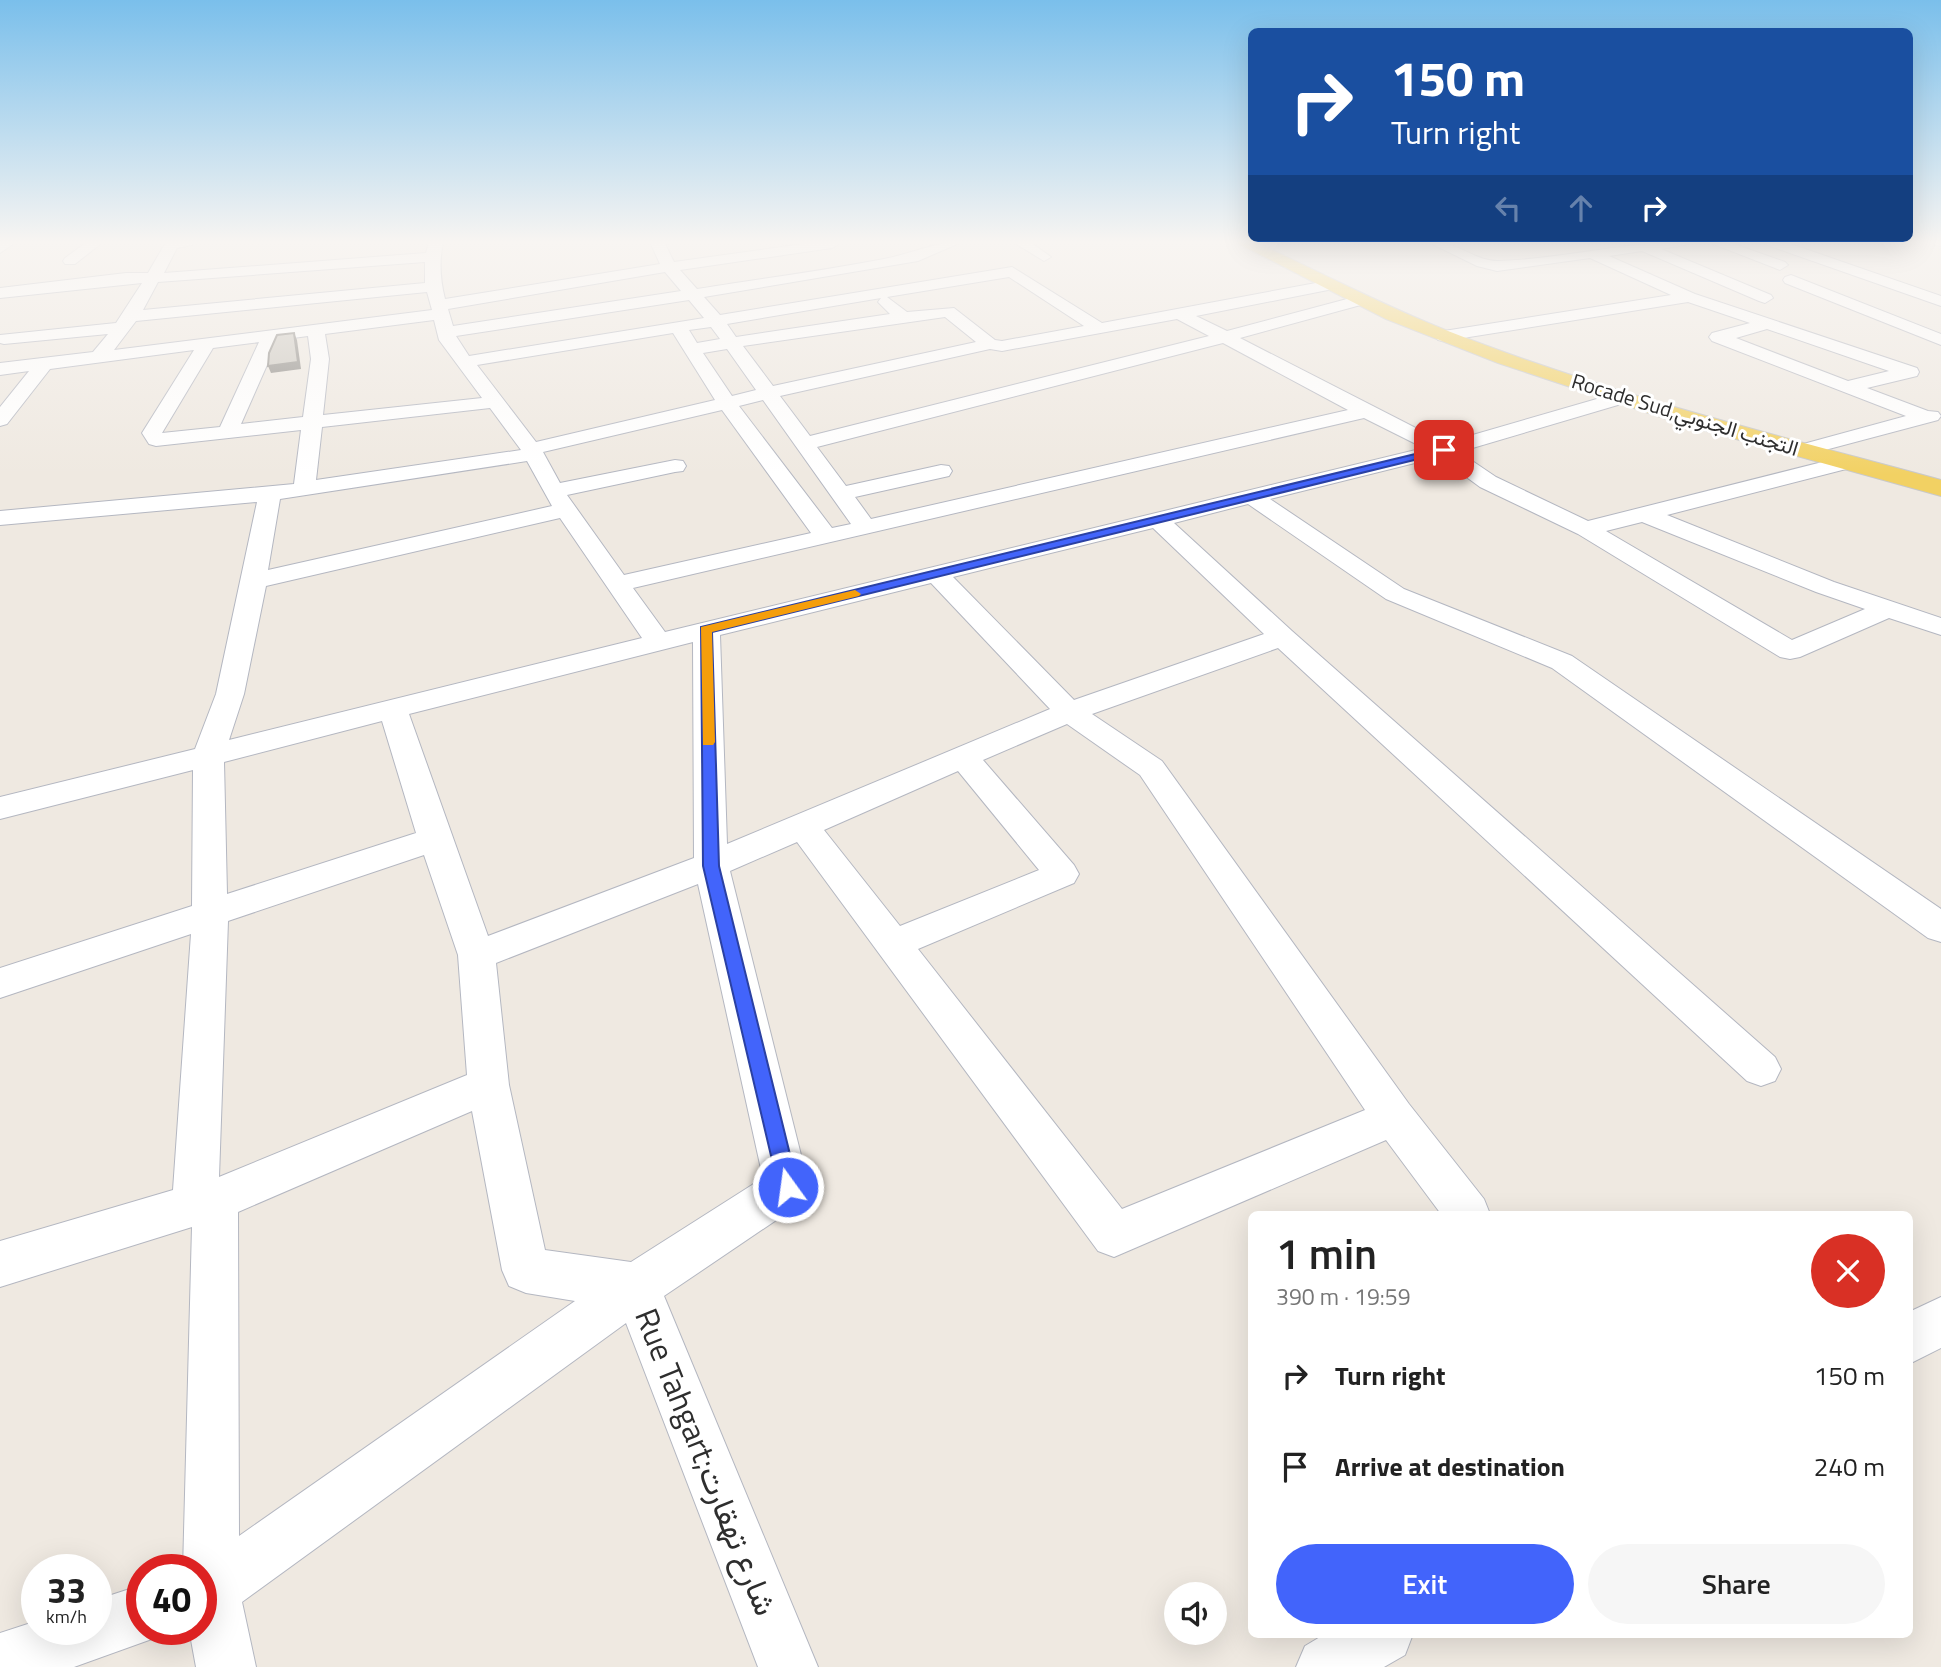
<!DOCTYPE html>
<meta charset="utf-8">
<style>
:root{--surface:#fff;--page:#f6f6f6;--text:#222;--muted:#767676;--accent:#4264fb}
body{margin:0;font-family:"Titillium Web",Vazirmatn,sans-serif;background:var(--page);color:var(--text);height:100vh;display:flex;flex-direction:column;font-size:26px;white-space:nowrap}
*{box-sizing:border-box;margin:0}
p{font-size:23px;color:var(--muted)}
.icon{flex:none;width:38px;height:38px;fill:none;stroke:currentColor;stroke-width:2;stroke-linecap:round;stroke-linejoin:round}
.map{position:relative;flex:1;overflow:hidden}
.details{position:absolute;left:1248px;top:1211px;width:665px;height:427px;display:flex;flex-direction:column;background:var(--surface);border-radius:10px;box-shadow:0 7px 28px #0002}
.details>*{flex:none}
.banner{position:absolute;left:1248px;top:28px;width:665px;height:214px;border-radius:10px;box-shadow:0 7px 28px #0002;background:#1a4fa0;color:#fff;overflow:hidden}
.controls{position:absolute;left:1164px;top:1582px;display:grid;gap:14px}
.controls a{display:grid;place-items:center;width:63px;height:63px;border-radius:50%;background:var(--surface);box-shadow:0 7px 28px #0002;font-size:35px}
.speed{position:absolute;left:21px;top:1554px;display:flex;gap:14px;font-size:35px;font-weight:700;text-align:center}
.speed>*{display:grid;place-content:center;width:91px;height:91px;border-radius:50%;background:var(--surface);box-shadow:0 7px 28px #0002;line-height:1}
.speed small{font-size:18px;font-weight:400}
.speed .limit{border:10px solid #d22;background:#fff;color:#111}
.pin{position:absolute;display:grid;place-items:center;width:60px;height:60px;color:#fff;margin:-30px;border-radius:14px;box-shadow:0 4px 10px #0006}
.me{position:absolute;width:77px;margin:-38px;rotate:346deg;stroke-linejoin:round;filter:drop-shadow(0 0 5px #0008)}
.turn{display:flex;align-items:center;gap:24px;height:147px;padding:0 28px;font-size:32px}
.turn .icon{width:91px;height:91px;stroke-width:2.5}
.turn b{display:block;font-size:49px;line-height:60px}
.lanes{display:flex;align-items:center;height:66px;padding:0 28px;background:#0003;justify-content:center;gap:35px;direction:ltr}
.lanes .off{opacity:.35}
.round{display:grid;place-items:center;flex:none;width:74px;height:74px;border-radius:37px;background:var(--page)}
.headline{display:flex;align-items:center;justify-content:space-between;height:119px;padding:0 28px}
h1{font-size:42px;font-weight:600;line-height:52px}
.button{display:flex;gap:14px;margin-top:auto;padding:14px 28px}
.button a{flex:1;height:80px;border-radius:42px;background:var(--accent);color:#fff;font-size:28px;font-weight:600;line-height:80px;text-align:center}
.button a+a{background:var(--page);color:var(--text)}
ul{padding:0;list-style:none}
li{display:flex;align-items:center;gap:21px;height:91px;padding:0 28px}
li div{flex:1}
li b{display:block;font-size:26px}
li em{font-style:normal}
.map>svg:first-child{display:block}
</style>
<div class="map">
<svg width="1941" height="1667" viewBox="0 0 1941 1667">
<rect width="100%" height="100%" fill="#efe9e1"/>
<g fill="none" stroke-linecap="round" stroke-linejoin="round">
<g stroke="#b4b7c1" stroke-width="2">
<g id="minor">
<polygon points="0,242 16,242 0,253"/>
<polygon points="87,242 103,242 75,264 65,264 63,261 65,258"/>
<path d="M166,242h28l-2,3 -15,3 -13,25 262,-20 3,-11h14c-4,20 -3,37 2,57l215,-35 -10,-22h14l10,20 143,-20h21l1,2 -7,4 -152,22 17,19c62,-10 125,-18 187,-30 26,-5 54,-18 78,-17l-44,19 -214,36 16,18 292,-48 90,56 230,-43 8,5 -2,3 -142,28 31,15 135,-36 6,2 2,3 -2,3 -128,35 205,105 169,-49h14l3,4 -3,4 -169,50 37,25 92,44 258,-65 8,1 3,5 -3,5 -187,48 167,67 107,36v17l-52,-17 -89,39 -10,2 -10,-2 -202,-123 -98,-47 -41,-30 -169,42 134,90 168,67 369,253v33l-13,-4 -376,-270 -166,-69 -138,-95 -74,19 118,108 483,426 6,12 -6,12 -14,5 -14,-5 -469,-433 -186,66 70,47 247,343 75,95 6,15h-49l-55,-74 -272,117 -16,-6 -301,-409 -67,29 79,316 -6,15 -139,94 154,371h-60l-132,-344 -384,279 14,65h-60l-7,-38h12v-59h-18l9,-343 -192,60v-46l173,-51 18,-256 -191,64v-30l192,-62 1,-136 -193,49v-22l195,-48 21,-55 41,-192 -257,23v-14l294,-27 7,-54 -145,16 -7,-2 -7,-11 52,-83 -144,19 -43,55 -7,2v-19l29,-36 -29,4v-12l93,-11 15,-18 -104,10 -4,-1v-8l116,-12 26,-40 -142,15v-10l126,-15h22zM425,262v21l-282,27 15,-28zM665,272l16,19 -228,35 -5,-17zM1009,277l75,49 -82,15 -7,-1 -41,-32 -47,4 -20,-15zM427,292l5,18 -318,40 22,-29zM881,298l-3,4 12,12 -154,23 -9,-13zM689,300l15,18 -235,38 -13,-20zM945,317l31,25 -203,44 -30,-40zM1177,319l32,17 -399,100 -30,-40 210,-47 12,2zM434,320l5,20 43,58 -159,17 6,-56 -4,-25zM711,327l9,12 -23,4 -8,-13zM673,333l42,67 -179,42 -59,-77zM308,336l3,23 -8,58 -62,7 37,-84zM259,342l-39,85 -58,6 51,-85zM1223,343l125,67 -477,109 -16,-22 94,-21 3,-5 -3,-5 -8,-1 -95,21 -29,-39zM727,349l29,41 -24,6 -29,-43zM763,400l88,124 -19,4 -93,-122zM490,408l31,42 -205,30 6,-53zM722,410l89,123 -187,42 -57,-80 108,-23 8,-1 3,-5 -3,-5 -8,-1 -115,23 -17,-31zM1364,418l60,30 -759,184 -32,-44zM527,461l25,45 -284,64 12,-71zM560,518l82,120 -413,102 15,-46 22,-108zM1642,522l174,70 49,17 -73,31 -186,-109zM1153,528l111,106 -190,66 -121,-123zM931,583l119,126 -323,135 -7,-209zM693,642l1,216 -206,78 -79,-222zM382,721l34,112 -189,61 -3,-132zM1067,724l73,51 225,335 -243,99 -204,-260 156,-66 5,-9 -5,-9 -91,-105zM958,771l81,99 -139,56 -76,-96zM424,855l34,100 9,120 -248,102 9,-256zM698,884l65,294 -132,84 -86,-12 -36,-165 -13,-122zM472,1111l30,159 7,16 17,7 49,8 -336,235 -1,-324z"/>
<polygon points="1013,242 1030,242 1051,257 1044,261"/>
<path d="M1428,242c29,-2 47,20 71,19 63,-2 125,-19 188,-19l-2,3 -24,4 110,46 2,3 -8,5 -6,-2 -117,-50 -33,5 86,38 222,74 2,4 -2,4 -50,12 61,23 10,1 3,4 -3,4 -128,34h-14l-3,-4 3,-4 110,-30 -194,-75 -3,-4 3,-4 38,-10 -62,-21 -244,39 -6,-1 -3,-4 9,-5 227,-36 -81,-37 -93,13 -20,-5zM1767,329l122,42 -41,10 -112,-43z"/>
<polygon points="1708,242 1728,242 1785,262 1788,265 1780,270 1775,268"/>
<polygon points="1765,242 1785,242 1941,296 1941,306 1767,245"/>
<polygon points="1933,242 1941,242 1941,246 1935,245"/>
<polygon points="1791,275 1941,334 1941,345 1785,283 1783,280 1785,277"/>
<polygon points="1941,1297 1941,1348 1909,1364 1909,1312"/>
<polygon points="142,1585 142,1629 165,1629 163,1635 74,1667 0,1667 0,1633 37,1621 37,1629 96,1629 96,1600"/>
<polygon points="1325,1634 1413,1634 1405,1655 1384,1667 1296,1667 1305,1646"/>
</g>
</g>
<g stroke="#c9c9c9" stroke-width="2">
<path id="major" d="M1235,242h21c63,30 126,63 192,89 160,63 328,104 493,149v16l-259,-72 -184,-61 -112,-44z"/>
</g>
<use href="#minor" fill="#fff" fill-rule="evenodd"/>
<use href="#major" fill="#f2d163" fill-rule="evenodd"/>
</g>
<polygon fill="#8e8b86" points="294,333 297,340 301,369 271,373 268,366"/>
<polygon fill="#cbc7bf" stroke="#8e8b86" stroke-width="2" points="294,333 298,362 268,366 269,353 277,335"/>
<linearGradient id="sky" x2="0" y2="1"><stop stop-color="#7abfeb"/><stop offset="0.51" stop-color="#f8f5f2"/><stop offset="1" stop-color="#f8f5f2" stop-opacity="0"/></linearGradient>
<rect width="1941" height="475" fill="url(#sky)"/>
<polygon fill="#4264fb" stroke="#2b41a3" stroke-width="2" points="1444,447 1447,448 1447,452 712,632 719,866 798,1187 795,1194 788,1197 780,1194 703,866 701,627"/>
<polygon fill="#f59e0b" points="855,590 861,594 859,596 712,632 715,742 713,745 703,745 701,627"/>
<g text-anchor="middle" stroke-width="6" stroke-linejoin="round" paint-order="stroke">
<g font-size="21" fill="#2e2e2e" stroke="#fff">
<text transform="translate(1685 415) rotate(17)" y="7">Rocade Sud,التجنب الجنوبي</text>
</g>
<g font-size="32" fill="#2e2e2e" stroke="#fff">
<text transform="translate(706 1462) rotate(68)" y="11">Rue Tahgart;شارع تهقارت</text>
</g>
</g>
</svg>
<div class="controls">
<a><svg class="icon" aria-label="sound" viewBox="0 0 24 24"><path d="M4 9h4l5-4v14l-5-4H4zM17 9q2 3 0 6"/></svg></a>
</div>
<div class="speed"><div>33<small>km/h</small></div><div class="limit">40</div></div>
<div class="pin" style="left:1444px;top:450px;background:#d93025"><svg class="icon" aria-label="arrive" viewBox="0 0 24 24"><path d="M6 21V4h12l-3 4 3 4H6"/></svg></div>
<svg class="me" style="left:788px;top:1187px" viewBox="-20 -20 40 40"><circle r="17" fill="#4264fb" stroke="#fff" stroke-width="3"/><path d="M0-11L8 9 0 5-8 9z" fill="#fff"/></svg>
<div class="banner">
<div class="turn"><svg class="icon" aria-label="right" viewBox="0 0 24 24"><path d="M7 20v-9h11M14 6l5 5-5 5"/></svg><div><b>150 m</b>Turn right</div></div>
<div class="lanes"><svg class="icon off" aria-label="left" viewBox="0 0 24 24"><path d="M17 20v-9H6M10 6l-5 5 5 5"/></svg><svg class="icon off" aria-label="ahead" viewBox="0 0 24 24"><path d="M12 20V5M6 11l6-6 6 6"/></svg><svg class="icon" aria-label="right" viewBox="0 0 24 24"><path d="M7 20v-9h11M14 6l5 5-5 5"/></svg></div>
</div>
<section class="details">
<div class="headline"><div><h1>1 min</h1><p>390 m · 19:59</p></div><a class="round" style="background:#d93025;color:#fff"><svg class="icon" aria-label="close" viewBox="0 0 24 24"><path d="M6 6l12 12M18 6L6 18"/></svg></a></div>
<ul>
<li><svg class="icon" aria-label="right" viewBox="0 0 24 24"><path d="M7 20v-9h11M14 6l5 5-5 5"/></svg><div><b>Turn right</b></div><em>150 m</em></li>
<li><svg class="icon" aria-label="arrive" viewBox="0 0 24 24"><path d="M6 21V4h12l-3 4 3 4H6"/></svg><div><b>Arrive at destination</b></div><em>240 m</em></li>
</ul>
<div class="button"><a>Exit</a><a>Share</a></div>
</section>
</div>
